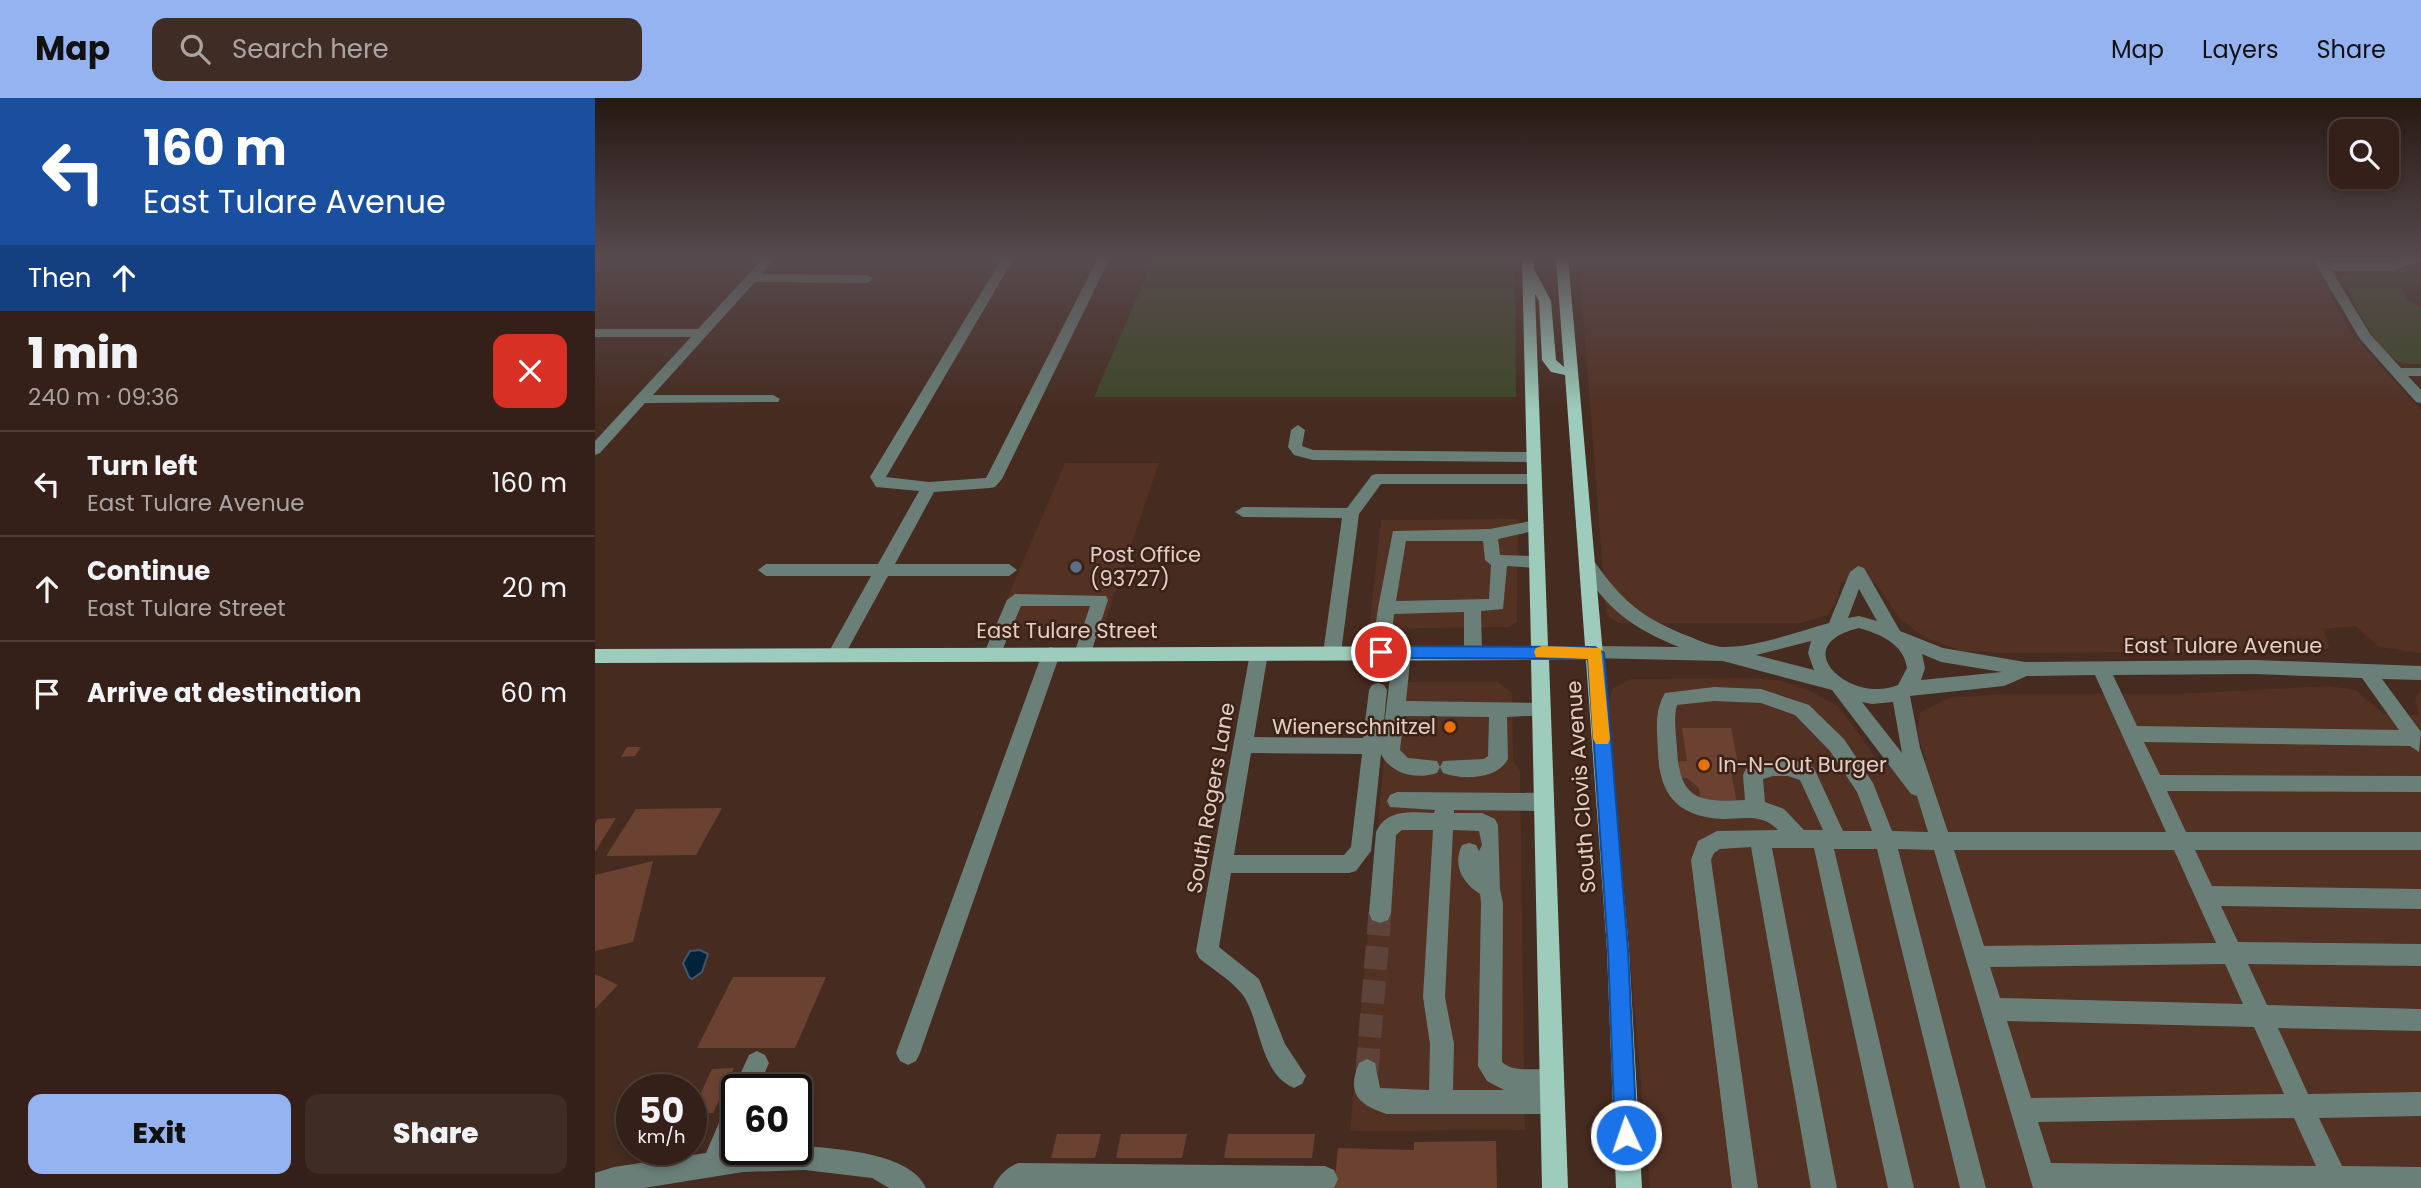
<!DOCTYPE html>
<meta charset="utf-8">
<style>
:root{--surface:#342018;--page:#3f2d25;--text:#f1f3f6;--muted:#a9a3a2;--line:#4e3e37;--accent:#95b2f1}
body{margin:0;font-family:Poppins,sans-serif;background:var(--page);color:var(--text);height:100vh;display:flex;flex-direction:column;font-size:26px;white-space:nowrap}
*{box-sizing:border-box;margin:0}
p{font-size:23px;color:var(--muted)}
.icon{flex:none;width:38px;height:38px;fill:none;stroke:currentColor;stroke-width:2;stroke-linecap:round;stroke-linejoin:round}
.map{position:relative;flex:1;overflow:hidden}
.panel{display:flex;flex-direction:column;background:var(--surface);width:595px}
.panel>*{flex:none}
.top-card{background:#1a4fa0;color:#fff;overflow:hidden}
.buttons{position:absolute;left:1734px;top:21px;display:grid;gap:14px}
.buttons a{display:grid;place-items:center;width:70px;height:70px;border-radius:14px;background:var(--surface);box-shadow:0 4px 10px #0003,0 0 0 2px var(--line);font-size:35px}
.speed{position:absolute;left:21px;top:976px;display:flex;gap:14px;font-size:35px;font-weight:700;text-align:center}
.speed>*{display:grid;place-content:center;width:91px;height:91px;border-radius:50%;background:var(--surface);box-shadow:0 4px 10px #0003,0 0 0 2px var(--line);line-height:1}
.speed small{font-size:18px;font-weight:400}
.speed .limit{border:4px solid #111;border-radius:10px;background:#fff;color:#111}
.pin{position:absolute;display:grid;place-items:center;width:60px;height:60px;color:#fff;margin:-30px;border:4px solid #fff;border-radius:50%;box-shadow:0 2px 7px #0007}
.me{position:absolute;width:77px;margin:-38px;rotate:357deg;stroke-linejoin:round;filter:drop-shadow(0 0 5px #0008)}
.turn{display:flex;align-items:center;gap:24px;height:147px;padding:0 28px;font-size:32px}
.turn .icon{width:91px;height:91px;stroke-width:2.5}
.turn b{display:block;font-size:49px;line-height:60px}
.then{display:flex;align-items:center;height:66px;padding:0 28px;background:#0003;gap:14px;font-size:26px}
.round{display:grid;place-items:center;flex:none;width:74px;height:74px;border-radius:14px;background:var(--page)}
.summary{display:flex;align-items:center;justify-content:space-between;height:119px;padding:0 28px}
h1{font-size:42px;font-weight:800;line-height:52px}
.action{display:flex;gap:14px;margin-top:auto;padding:14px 28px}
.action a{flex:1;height:80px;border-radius:14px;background:var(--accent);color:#111;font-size:28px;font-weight:800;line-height:80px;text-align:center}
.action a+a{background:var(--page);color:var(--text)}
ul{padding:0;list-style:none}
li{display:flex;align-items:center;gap:21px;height:105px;padding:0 28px;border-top:2px solid var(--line)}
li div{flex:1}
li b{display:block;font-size:26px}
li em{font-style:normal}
header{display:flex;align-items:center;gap:42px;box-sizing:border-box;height:98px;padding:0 35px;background:var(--accent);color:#111}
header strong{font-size:33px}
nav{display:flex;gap:38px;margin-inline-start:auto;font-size:24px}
.search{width:490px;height:63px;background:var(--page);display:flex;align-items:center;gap:18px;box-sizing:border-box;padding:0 24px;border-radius:14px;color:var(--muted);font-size:26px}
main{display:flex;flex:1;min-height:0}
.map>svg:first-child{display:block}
</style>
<header>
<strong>Map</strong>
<div class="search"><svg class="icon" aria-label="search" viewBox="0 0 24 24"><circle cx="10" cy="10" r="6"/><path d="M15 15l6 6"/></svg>Search here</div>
<nav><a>Map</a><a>Layers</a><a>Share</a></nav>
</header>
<main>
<section class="panel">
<div class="top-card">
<div class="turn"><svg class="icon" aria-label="left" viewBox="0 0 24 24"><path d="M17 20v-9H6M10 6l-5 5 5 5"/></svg><div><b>160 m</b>East Tulare Avenue</div></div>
<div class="then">Then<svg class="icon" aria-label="ahead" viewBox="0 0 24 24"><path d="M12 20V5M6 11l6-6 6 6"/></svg></div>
</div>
<div class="summary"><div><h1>1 min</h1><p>240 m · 09:36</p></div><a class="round" style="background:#d93025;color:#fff"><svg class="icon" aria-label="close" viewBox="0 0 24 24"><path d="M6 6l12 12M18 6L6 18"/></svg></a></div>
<ul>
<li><svg class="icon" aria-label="left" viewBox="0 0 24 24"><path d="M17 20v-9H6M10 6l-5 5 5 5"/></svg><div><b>Turn left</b><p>East Tulare Avenue</p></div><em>160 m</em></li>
<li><svg class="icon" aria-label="ahead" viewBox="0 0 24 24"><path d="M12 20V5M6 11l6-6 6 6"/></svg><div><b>Continue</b><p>East Tulare Street</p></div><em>20 m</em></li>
<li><svg class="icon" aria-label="arrive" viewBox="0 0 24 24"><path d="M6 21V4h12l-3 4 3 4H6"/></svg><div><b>Arrive at destination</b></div><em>60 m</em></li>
</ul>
<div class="action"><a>Exit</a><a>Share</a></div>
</section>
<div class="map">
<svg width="1826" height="1090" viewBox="0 0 1826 1090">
<rect width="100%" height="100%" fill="#462b20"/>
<g fill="#533123">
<polygon points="984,160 1713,160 1758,237 1826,312 1826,555 1784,549 1760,528 1729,531 1734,550 1723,553 1408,555 1367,553 1330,540 1305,521 1281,486 1246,484 1243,500 1233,517 1206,525 1023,525 1011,516"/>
<polygon points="470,365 564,365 508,530 399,531"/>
<polygon points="923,421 922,524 914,529 774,531 786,422"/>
<polygon points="1157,580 1187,583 1213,592 1243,608 1288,669 1331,662 1322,635 1325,614 1353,600 1406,596 1580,596 1735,588 1760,592 1789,616 1824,617 1820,605 1822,596 1826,595 1826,1090 1055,1090 1013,604 1018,590 1036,581"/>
<polygon points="796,584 903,584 917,595 918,663 925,672 930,1032 755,1033"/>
</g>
<g fill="#3e4728">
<polygon points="559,160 920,160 921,299 499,299"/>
<path d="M1826,168v17l-20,3 6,13 14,8v57c-9,0 -20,0 -27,-5 -21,-16 -40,-58 -54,-81 11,-9 61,-4 81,-12z"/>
</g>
<polygon fill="#00223b" stroke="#435665" stroke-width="2" points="105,852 113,856 107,874 97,881 94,879 88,865 95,853"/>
<g fill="#6b4231">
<polygon points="1087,630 1136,630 1144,671 1136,673 1142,706 1106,706 1104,690 1092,680 1078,680 1075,664 1092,663"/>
<polygon points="32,649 46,649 40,658 26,659"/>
<polygon points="127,710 101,757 11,758 41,711"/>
<polygon points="21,720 0,754 0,725 3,721"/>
<polygon points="58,763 38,844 0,853 0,777"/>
<polygon points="0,876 23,887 0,911"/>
<polygon points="138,879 231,879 200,950 102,950"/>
<polygon points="139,970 118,1015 96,1016 117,971"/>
<polygon points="462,1036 506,1036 500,1060 456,1060"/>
<polygon points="526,1036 592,1036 587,1060 521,1060"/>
<polygon points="633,1036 720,1036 717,1060 629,1060"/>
<polygon points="901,1043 902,1090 739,1090 743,1050 819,1052 819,1044"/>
</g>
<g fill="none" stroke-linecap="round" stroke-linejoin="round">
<polyline stroke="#5d4339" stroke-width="23" stroke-dasharray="23 11" stroke-linecap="butt" points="772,973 785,815"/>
<g fill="#697f78" fill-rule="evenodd">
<polygon points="168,160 181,160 167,176 272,177 278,181 272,185 160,184 58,297 178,297 185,301 183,304 50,305 5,355 0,357 0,343 96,239 0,239 0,231 103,231"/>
<polygon points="407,160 419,160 291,379 334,384 391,380 503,160 515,160 407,381 400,389 395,390 339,394 300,466 414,466 422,472 414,478 293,478 247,562 235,562 232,557 276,478 171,478 163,472 171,466 283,466 324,393 281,389 275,379"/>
<polygon points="1717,160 1729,160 1732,165 1796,165 1811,160 1826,160 1826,163 1797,173 1737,173 1775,236 1806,270 1826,270 1826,278 1813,278 1826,292 1826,305 1821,304 1765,241"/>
<polygon points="703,327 710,332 707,348 718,352 939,354 946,359 939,364 718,362 699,357 693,349 696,332"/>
<polygon points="782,376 939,376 947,381 939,386 786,386 764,416 746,555 743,560 731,560 728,555 747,420 648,419 640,414 648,409 752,410 777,377"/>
<path d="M941,422l8,5 -2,4 -44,10 2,16 37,1 8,6 -8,6 -30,-2 -4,43 -22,2 1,41 -3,5h-12l-3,-5v-40l-70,2 -4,38 -3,5h-12l-3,-5 6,-44 15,-77 97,-2zM811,443h77l2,19 6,5 -2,34 -93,2z"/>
<path d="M993,461l6,2c28,40 48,57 94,75 10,4 25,11 36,11 34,0 72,-15 105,-24l21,-51 8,-6 6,2 36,63 43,17 82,14 230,-2 166,6v14l-39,-1 39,53 -2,20 -9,-6 -266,-4 16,33 261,1v16l-254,-1 19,41h235v18h-226l17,36 209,3v20l-200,-3 17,36 183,2v22l-173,-2 19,41 154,4v22l-143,-3 30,66 113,-2v24l-102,2 23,48 79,1v21h-388l-99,-338 -36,-1 88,339h-26l-83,-339h-43l80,339h-26l-74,-340h-42l65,340h-26l-60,-341 -31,2 -6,4 -3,7 47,328h-26l-41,-328 7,-19 19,-10 61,-1c-16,-17 -34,-11 -55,-11 -45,-2 -64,-24 -65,-68 -1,-22 -4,-39 7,-58l49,-6 47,2 48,16 35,34 29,44 19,48 36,1 -11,-36 -6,-2 -79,-104 -109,-29 -134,-3 -3,-5 3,-5 6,-2 84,1c-47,-19 -73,-38 -99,-82zM1264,491l18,32 -18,-5 -11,2zM1264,530c21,6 45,16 48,40l-9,17c-46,20 -114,-39 -39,-57zM1216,543l-3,12 6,17 -58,-15zM1327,556l19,8 61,10 -81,8 4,-12zM1660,576l107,4 37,52 -262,-4 -24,-51zM1500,577l71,157h-218l-28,-84 -10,-52 94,-10 23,-10zM1119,603l47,2 34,12 35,36 27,41 15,39h-29l-29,-63c-23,-13 -45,-9 -68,1l-3,6 2,25c-47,3 -66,-1 -68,-52 -1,-13 -3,-26 -1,-39l1,-4zM1267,604l10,2 21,-2 9,51zM1178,678h15l12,4 23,50h-19l-20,-21 -19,-7 -2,-23zM1359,752h220l42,93 -232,3zM1630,866l18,40 -243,-6 -10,-31zM1412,923l247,6 30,67 -253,4zM1699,1020l22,48 -265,-3 -13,-41z"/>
<polygon points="420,496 511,498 513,502 494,561 482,561 479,556 495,508 426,508 404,560 392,560 389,555 412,502"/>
<path d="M807,547l6,2 3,5 -5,49 136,2 7,2 2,5 -2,5 -42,2 1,42c-11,21 -46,21 -65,14l-3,-6 3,-6 41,-2 4,-3 1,-39 -85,-1 -4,34 8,8 29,3 3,6 -3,6c-21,7 -46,1 -56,-19l-10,97 -15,20 -7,2h-118l-12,74 40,32 26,65 21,32 -4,8 -8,4c-36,-15 -33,-70 -52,-94 -11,-14 -30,-25 -43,-36l-3,-7 54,-298 3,-5h12l3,5 -14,84 109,1 6,-48 3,-5 6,-2 6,2 3,5 -5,53 11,-91 3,-5zM656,655l111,1 -11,93 -7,8h-110z"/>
<polygon points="456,549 462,551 465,556 325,955 321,963 313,967 305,963 301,955 447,556 450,551"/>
<path d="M802,694l147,1 7,3 3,6 -3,6 -7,3 -90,-1v3h28l13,6 3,6 2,64 3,14 -1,159c16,14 40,2 58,10l4,8 -4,8 -5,3 7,2 3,9 -3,9 -9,3h-166c-28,-9 -41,-20 -28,-51l8,-4 8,4 5,25 49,2 1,-46 -7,-47 10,-167h-31l-6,5 -5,78 -3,7 -8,3 -8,-3 -3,-7 7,-81c11,-24 36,-20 58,-19l1,-3 -45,-3 -3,-6 3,-6zM858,732l26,1 3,14 -3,6 -3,-6 -7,-2 -7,2c-10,21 1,38 18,49l1,9 -3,163 9,15 17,9h-51l1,-46 -9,-47z"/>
<polygon points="162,953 170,957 174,965 162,992 142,992 142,1000 138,992 154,957"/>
<path d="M142,1001v42l-4,8 63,1v-4h9c33,3 106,7 121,42h-37l-17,-10 -67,-8 -62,2 -99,16h-49v-15l19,-6 92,-14 22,-51z"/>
<path d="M423,1065l307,3 9,4 4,9 -4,9h-341c5,-12 13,-20 25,-25z"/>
</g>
<path fill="#9dccbc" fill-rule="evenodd" d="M927,160h12v11l17,32 5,59 8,7 -8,-109h12l61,692 13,238h-26l-9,-238 -21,-290h-37l19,528h-26l-11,-528 -936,3v-14l936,-3zM940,196l4,7 3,59 9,12 14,3 20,271h-37z"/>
</g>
<linearGradient id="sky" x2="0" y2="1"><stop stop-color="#261812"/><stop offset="0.51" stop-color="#574a4e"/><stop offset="1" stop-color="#574a4e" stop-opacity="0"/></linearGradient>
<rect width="1826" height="313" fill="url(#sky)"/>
<polygon fill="#1a73e8" stroke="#114b97" stroke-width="2" points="786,548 1000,549 1009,555 1033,852 1042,1037 1039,1045 1031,1048 1023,1045 1020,1037 1013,852 993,561 786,560 778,554"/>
<polygon fill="#f59e0b" points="947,548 1006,550 1015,641 1013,646 1001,646 998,641 993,561 941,559 939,554 941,550"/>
<circle fill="#5c6f8a" stroke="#3b2116" stroke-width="2.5" cx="481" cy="469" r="7"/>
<g fill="#e8710a" stroke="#3b2116" stroke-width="2.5">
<circle cx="855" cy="629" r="7"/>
<circle cx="1109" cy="667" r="7"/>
</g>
<g text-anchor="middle" stroke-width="5" stroke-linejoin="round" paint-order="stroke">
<g font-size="21" fill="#e0cec7" stroke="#3b2116" text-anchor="start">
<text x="495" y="464">Post Office<tspan x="495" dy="24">(93727)</tspan></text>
<text x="841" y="636" text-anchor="end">Wienerschnitzel</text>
<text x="1123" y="674">In-N-Out Burger</text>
</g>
<g font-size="21" fill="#e0cec7" stroke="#3b2116">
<text x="472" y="540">East Tulare Street</text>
<text x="1628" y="555">East Tulare Avenue</text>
<text transform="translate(986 689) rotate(-94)" y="7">South Clovis Avenue</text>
<text transform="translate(616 700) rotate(-80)" y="7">South Rogers Lane</text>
</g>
</g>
</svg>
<div class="buttons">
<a><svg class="icon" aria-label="search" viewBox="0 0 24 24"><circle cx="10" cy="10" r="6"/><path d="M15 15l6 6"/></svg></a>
</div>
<div class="speed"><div>50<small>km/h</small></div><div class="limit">60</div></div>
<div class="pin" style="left:786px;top:554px;background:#d93025"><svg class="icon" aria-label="arrive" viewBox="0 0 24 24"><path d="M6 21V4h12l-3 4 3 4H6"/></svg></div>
<svg class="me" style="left:1031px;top:1037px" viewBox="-20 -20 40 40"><circle r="17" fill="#1a73e8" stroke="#fff" stroke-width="3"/><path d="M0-11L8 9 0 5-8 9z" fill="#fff"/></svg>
</div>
</main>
